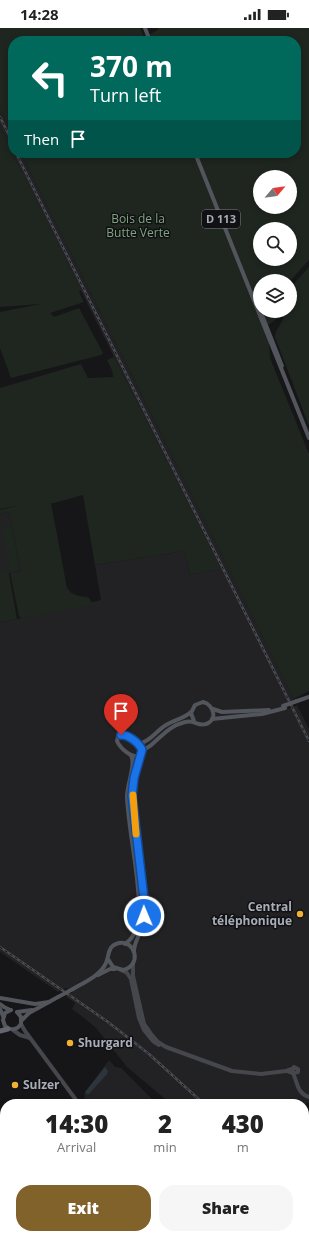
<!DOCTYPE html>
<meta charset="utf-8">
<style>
:root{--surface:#fff;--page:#f6f6f6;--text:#222;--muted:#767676;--accent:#80622a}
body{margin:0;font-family:"Open Sans",sans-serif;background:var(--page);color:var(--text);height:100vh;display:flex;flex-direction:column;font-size:15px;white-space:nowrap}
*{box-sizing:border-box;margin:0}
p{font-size:13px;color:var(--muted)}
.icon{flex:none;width:22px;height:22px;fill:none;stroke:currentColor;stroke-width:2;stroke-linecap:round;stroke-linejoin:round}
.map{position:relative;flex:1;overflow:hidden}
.details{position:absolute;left:0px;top:1071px;width:309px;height:140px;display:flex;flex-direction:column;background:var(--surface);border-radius:16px 16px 0 0;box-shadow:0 2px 6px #0003}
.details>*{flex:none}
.banner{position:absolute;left:8px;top:8px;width:293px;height:122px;border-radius:16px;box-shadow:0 2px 6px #0003;background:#00695c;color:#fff;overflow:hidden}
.needle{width:26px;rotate:61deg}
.fabs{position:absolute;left:253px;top:142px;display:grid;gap:8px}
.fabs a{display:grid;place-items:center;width:44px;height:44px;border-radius:50%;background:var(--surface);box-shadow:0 2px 6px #0003;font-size:20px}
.pin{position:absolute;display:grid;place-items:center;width:34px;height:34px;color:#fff;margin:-41px -17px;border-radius:50% 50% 50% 0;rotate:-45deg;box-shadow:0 0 4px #0007}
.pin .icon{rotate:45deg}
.me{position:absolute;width:44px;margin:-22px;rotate:359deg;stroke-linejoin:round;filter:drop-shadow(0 0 3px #0008)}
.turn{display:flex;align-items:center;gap:14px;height:84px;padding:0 16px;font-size:18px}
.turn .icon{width:52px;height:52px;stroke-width:2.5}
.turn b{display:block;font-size:28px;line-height:34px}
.then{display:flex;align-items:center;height:38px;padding:0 16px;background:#0003;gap:8px;font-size:15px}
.eta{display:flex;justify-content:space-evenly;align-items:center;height:68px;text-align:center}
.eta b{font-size:24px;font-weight:800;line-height:28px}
.action{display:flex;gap:8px;margin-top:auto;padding:8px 16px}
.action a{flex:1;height:46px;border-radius:16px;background:var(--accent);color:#fff;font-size:16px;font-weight:800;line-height:46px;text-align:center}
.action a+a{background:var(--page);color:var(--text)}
.status{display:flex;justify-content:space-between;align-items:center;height:28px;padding:0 20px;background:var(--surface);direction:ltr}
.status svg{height:11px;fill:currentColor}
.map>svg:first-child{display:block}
</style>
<div class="status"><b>14:28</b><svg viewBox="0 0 49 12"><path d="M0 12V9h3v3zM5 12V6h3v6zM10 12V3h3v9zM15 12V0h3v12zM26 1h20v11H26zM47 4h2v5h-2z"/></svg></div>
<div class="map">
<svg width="309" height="1211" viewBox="0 0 309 1211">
<rect width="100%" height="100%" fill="#161618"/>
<g fill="#222225">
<polygon points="0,82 13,108 13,125 21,125 294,671 286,675 288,681 297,677 309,701 309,1075 303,1076 171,1076 127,1039 96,1000 84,990 72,981 75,975 66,969 73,964 66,960 58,964 0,924 0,595 101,572 95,537 184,523 190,547 220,541 48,197 0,99"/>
<polygon points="9,484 21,543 0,547 0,486"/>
<polygon points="109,1032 115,1039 121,1040 157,1076 91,1076 85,1071 84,1066"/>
<polygon points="304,1175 309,1181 309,1211 295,1211 292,1206 304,1206"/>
</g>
<g fill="#1e261f" fill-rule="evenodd">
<path d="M0,0h140l4,9 14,-7v-2h151v232l-19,21h-30v30h19l1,6 -12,8 2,33 39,96v237l-15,8 -273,-546h275v-112h-283v95l-13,-26zM260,149h30v30h-30zM260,201h30v30h-30z"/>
<polygon points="0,99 81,262 79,264 84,274 50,285 54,289 79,280 103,325 101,327 11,350 0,320 0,284 41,276 0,279"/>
<path d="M309,239v159l-34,-89c1,-10 11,-16 8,-26h7v-23z"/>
<path d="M114,329l107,212 -31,6 -6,-24 -89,14 -12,-70 -29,8h-3l16,85c6,9 13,7 22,10l4,7 -72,14 -2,-3 -9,-43 11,-2 -12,-59 -9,2v-4l16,-4 -16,3v-121l81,-24 7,14 25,-1 -1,-7 -5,-10z"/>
<polygon points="1,496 11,499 19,542 10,543"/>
<polygon points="7,544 9,546 17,591 0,595 0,545"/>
<rect x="304" y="1114" width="5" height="46"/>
</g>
<polygon fill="#2c353c" points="105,1039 108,1043 107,1046 88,1067 85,1064"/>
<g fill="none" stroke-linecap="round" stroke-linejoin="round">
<g stroke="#45474d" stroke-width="4">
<polyline points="133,936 133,948 144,996 151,1006 158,1014 166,1019 232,1043 261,1046 286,1043 292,1041"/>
<polyline points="121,942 127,945 131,951 139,990 144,1002 153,1013 159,1017"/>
<polyline points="21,996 25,1003 79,1076"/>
<polyline points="13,1002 20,1007 30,1010"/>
<path d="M287,1043l6,2c5,11 4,20 16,24"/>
<polyline points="292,1043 294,1039 298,1041 298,1044 293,1045"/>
<polyline points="271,1206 276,1211"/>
</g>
<g stroke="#53555c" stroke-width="4">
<polyline points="145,0 150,13"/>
<polyline points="195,125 309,410"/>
<polyline points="262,287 282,338"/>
<polyline points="297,673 309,669"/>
<polyline points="213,681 222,684 269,682"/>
<polyline points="212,691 262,686 285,680"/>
<path d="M138,716c12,-2 18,-13 28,-19 8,-5 19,-7 25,-13"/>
<path d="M139,728c-8,2 -19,-8 -22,-15l1,-4 4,-3c7,1 19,10 20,18"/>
<path d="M125,916c12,-8 14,-22 14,-35 0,-37 -10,-74 -12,-112 0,-13 9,-32 4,-42"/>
<path d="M134,923c0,-7 4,-13 7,-21 3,-10 3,-20 3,-31l-11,-97c-1,-14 1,-23 5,-36 1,-3 0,-7 1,-10 2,-5 6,-7 11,-10 12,-10 19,-20 35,-24 9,-3 13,5 21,2 12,-4 8,-19 -3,-22l-8,3 -4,8 3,8"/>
<polyline points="98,947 110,941 115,941"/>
<path d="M73,961c10,-6 26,-13 32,-24 5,-8 1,-19 14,-22 17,-3 23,23 4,27l-10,-3 -5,-8"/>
<polyline points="0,970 35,976 49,974"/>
<polyline points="0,976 4,979 10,982"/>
<polyline points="0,981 3,988"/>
<path d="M11,982l-6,3 -2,7 2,6c6,5 12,4 16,-2v-7l-4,-5"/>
<polyline points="17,984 32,982"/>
<polyline points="22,992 29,985 58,969"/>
</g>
<polyline stroke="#63666e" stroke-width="5" points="0,1003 8,1001"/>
<g stroke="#4a4c52" stroke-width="2.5">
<g id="rail">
<polyline points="0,89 13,115"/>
<polyline points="16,125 309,713"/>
<polyline points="0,919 108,994 149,1026 204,1076"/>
<polyline points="304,1178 309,1184"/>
<polyline points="304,1187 309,1193"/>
</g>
</g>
<use href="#rail" stroke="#111113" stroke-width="1" stroke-dasharray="3" stroke-linecap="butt"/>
<g stroke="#53555c" stroke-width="4">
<polyline points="283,678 297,673"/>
<polyline points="58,969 73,961"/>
</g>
</g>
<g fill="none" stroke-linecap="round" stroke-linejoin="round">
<g stroke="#114b97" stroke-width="10">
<path id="route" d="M121,707c7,-1 18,8 21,15l-8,28 -2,18 12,103v17"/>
</g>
<use href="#route" stroke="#1a73e8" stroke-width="7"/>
<polyline stroke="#f59e0b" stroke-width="7" points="133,767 136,806"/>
</g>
<g fill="#f2b134" stroke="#111113" stroke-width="1.5">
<circle cx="300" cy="886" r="4"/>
<circle cx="70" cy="1015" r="4"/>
<circle cx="15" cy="1057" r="4"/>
</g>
<g text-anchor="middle" stroke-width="3" stroke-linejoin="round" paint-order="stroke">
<rect fill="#111113" stroke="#7b7e86" stroke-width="1" x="202" y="182" width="38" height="18" rx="3"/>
<g font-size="11" font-weight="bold" fill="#a8adb8">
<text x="221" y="195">D 113</text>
</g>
<g font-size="12" fill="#7fa381" stroke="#111113">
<text x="138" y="195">Bois de la<tspan x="138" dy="14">Butte Verte</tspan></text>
</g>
<g font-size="12" font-weight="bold" fill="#a8adb8" stroke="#111113" text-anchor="start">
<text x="292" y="883" text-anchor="end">Central<tspan x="292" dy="14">téléphonique</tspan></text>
<text x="78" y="1019">Shurgard</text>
<text x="23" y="1061">Sulzer</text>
</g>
</g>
</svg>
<div class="fabs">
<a><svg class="needle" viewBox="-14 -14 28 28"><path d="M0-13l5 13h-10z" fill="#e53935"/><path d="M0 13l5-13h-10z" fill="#767676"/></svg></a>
<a><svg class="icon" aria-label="search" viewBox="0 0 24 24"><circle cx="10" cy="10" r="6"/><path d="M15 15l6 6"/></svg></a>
<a><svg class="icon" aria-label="layers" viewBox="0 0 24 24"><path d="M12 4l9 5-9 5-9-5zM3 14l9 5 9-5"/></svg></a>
</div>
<div class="pin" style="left:121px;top:707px;background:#d93025"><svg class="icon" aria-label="arrive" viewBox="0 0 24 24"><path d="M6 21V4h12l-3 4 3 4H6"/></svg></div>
<svg class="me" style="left:144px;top:888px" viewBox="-20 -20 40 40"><circle r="17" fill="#1a73e8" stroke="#fff" stroke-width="3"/><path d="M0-11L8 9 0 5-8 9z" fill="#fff"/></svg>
<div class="banner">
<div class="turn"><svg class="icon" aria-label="left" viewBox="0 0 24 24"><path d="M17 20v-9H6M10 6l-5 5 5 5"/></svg><div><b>370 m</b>Turn left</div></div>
<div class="then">Then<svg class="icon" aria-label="arrive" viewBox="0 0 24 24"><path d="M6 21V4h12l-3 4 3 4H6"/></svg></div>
</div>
<section class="details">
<div class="eta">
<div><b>14:30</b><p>Arrival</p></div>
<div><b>2</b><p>min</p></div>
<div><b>430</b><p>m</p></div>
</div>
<div class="action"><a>Exit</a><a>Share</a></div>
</section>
</div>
